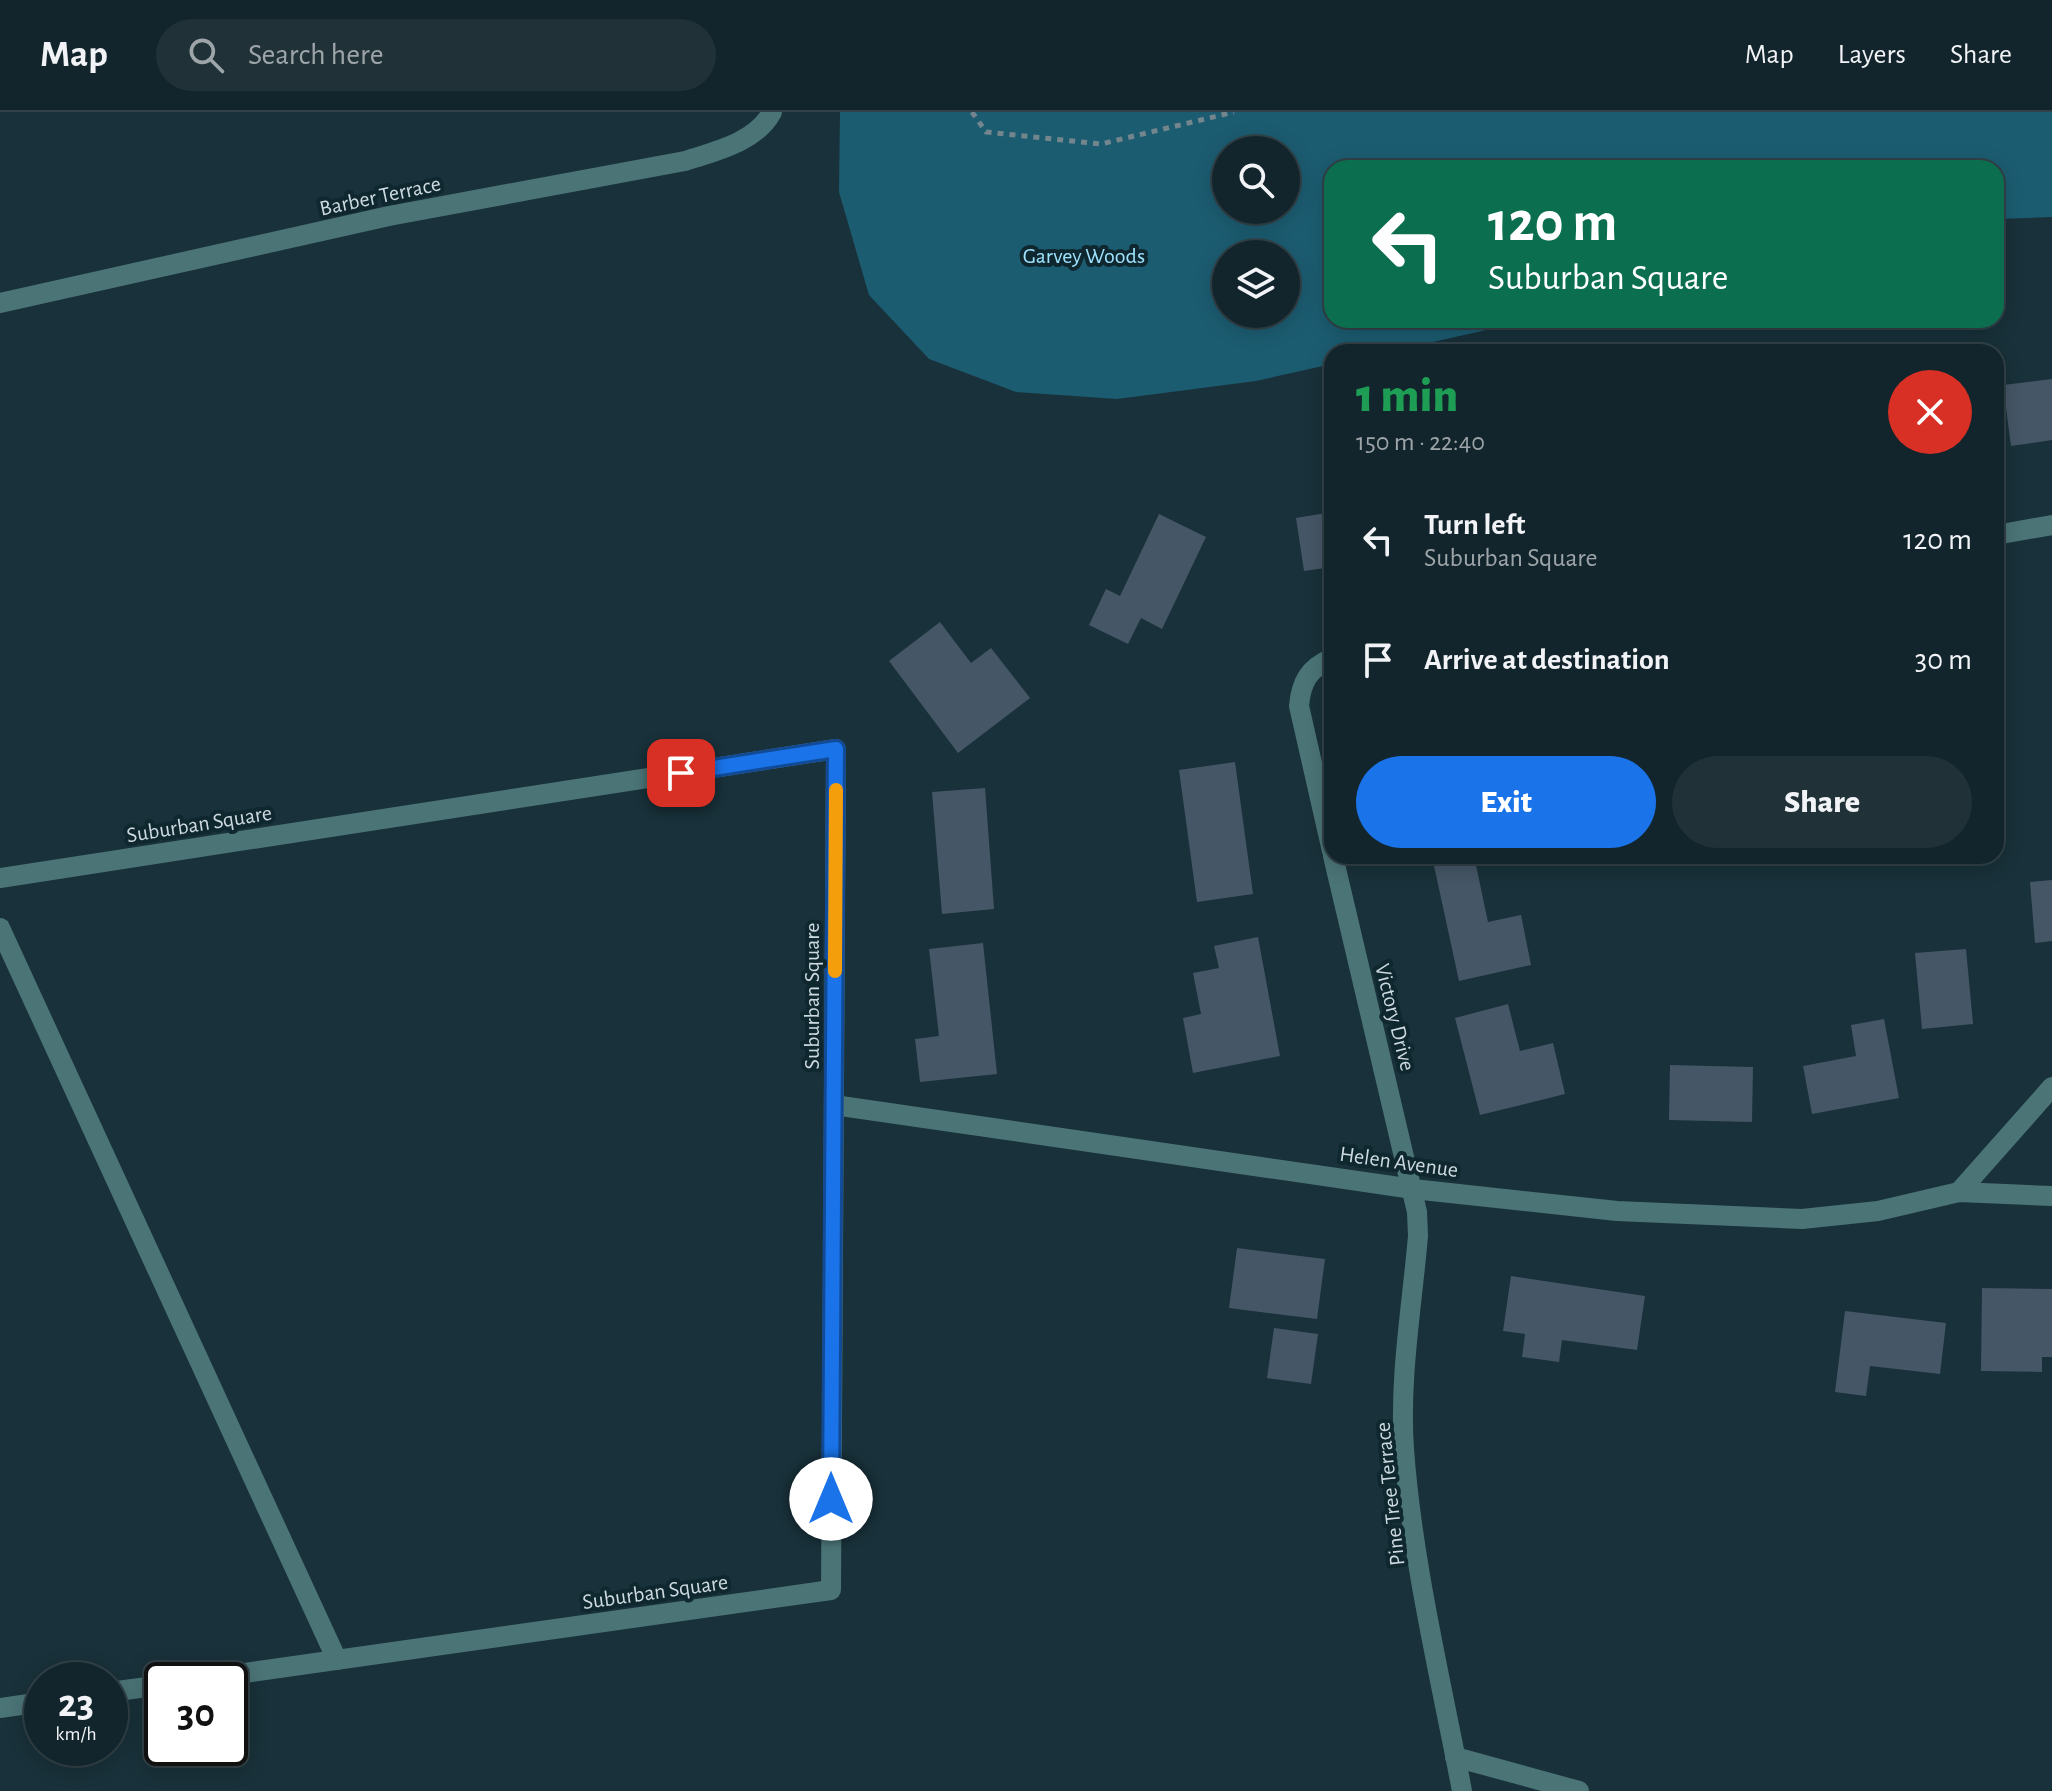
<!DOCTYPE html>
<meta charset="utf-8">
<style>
:root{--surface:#13252c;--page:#203138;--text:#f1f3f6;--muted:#9da5a9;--line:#324248;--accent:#1a73e8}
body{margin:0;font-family:"Alegreya Sans",sans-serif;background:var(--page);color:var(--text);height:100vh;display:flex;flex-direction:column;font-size:30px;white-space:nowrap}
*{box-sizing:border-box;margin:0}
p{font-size:26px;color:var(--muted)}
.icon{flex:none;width:44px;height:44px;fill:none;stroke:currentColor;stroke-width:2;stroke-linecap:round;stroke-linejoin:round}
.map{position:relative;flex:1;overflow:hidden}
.details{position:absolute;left:1324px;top:232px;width:680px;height:520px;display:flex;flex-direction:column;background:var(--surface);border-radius:24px;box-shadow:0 4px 20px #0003,0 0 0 2px var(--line)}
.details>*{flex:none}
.top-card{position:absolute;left:1324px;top:48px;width:680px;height:168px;border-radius:24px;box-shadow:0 4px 20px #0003,0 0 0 2px var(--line);background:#0b6e4f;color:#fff;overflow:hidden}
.buttons{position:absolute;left:1212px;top:24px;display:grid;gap:16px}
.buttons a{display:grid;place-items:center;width:88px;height:88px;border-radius:50%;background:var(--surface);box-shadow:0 4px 20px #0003,0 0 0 2px var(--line);font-size:40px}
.speed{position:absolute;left:24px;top:1550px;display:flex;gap:16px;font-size:40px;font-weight:700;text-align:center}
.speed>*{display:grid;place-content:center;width:104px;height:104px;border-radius:50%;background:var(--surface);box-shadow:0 4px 20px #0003,0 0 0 2px var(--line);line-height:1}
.speed small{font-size:20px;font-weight:400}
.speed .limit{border:4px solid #111;border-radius:12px;background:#fff;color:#111}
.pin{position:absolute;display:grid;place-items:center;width:68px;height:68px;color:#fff;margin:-34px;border-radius:16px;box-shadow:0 4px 12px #0006}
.me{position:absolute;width:88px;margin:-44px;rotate:0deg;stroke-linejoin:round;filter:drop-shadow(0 0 6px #0008)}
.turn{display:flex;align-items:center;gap:28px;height:168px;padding:0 32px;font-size:36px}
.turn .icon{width:104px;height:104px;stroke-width:2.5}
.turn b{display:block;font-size:56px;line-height:68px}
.round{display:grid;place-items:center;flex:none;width:84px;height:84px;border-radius:42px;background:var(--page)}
.summary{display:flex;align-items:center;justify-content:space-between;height:136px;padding:0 32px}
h1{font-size:48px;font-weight:800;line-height:60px;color:#1e9e55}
.primary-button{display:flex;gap:16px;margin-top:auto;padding:16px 32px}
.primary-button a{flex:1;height:92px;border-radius:48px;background:var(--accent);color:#fff;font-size:32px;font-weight:800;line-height:92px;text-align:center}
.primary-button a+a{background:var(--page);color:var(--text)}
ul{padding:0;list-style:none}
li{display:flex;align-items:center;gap:24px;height:120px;padding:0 32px}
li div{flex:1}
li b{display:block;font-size:30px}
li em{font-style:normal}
header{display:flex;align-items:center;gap:48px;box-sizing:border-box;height:112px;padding:0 40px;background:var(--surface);border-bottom:2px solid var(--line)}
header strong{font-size:38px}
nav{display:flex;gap:44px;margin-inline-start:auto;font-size:28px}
.search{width:560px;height:72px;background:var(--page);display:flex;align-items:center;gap:20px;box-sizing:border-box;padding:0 28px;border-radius:44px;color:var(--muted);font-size:30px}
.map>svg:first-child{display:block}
</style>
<header>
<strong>Map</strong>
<div class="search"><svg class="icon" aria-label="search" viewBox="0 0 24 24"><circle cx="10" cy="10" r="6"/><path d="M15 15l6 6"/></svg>Search here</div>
<nav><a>Map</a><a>Layers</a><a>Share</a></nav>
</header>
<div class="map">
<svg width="2052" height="1679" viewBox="0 0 2052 1679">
<rect width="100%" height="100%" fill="#19313a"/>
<path fill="#1c5c71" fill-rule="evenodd" d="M840,0h1212v105l-56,2v-51h-664v152h183l-33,11 -94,21h-56v12l-76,17 -139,18 -101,-7 -87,-33 -60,-64 -30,-103zM1226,38h60v60h-60zM1226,142h60v60h-60z"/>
<g fill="#455666">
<polygon points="2052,267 2052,328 2011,334 2003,273"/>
<polygon points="1332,400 1332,455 1304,459 1296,406"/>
<polygon points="1159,402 1206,425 1162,517 1141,506 1128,532 1089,513 1106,477 1120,484"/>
<polygon points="940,510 971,551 991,536 1030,586 958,641 889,549"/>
<polygon points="1235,650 1253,782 1197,790 1179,658"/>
<polygon points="985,676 994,797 942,802 932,680"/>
<polygon points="1457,744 1474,744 1488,810 1521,803 1531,853 1459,869 1433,749"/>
<polygon points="2052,768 2052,829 2035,831 2030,770"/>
<polygon points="1258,825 1280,944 1193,961 1183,906 1201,902 1193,861 1219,856 1214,834"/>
<polygon points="983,831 997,962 920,970 915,927 939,924 929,837"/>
<polygon points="1966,837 1973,912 1922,917 1915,841"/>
<polygon points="1508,892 1520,939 1553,931 1565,982 1480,1003 1455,906"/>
<polygon points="1884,907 1899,986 1812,1002 1803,954 1856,944 1851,913"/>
<polygon points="1670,953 1753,955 1752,1010 1669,1008"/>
<polygon points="1237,1136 1325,1147 1317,1207 1229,1196"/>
<polygon points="1511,1164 1645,1184 1637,1238 1562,1228 1559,1250 1522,1245 1525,1222 1503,1219"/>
<polygon points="1982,1176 2052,1177 2052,1245 2042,1245 2042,1260 1981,1259"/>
<polygon points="1845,1199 1946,1211 1940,1262 1870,1254 1866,1284 1835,1280"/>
<polygon points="1274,1216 1318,1222 1311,1272 1267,1266"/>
</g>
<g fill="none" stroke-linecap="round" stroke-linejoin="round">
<polyline stroke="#73858d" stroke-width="5" stroke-dasharray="6 6" stroke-linecap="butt" points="972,0 986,20 1101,32 1234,0"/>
<g stroke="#4b7477" stroke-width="20">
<path d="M0,191l389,-87 296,-55c31,-10 71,-19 87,-49"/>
<polyline points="1996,423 2052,413"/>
<path d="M1332,546c-23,10 -31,24 -33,48l33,145"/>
<path d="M1333,744l84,356 1,24c-6,70 -19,143 -14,213 8,112 37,231 58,342"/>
<polyline points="0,766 836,637 831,1478 195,1568"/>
<polyline points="0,816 337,1548"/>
<polyline points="834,993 1413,1077 1617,1099 1802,1107 1878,1099 1959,1080 2052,1084"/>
<polyline points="1959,1080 2052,975"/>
<polyline points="110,1580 162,1573"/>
<polyline points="0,1596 42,1590"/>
<polyline points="1455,1645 1579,1679"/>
</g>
</g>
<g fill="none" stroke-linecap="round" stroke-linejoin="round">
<g stroke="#114b97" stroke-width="20">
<polyline id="route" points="681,661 836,637 831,1387"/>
</g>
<use href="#route" stroke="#1a73e8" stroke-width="14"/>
<polyline stroke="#f59e0b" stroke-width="14" points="835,859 836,678"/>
</g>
<g text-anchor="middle" stroke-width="8" stroke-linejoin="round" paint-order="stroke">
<g font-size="22" fill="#cddae0" stroke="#0f272f">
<text transform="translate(380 83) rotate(-12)" y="8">Barber Terrace</text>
<text transform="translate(199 711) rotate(-9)" y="8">Suburban Square</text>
<text transform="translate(811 884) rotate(-90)" y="8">Suburban Square</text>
<text transform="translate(1396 905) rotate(76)" y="8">Victory Drive</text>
<text transform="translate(1399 1049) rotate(8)" y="8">Helen Avenue</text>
<text transform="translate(1389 1382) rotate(-96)" y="8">Pine Tree Terrace</text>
<text transform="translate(655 1479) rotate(-8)" y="8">Suburban Square</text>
</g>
<g font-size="22" fill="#9fe3fe" stroke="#0f272f">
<text x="1084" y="151">Garvey Woods</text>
</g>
</g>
</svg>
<div class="buttons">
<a><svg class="icon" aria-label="search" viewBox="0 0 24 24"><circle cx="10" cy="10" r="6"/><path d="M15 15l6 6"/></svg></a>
<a><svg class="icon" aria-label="layers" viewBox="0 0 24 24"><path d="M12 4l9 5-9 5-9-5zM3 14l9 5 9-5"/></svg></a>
</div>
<div class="speed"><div>23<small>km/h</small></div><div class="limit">30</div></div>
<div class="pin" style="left:681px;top:661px;background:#d93025"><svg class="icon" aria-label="arrive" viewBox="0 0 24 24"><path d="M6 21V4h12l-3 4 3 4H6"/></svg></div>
<svg class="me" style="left:831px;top:1387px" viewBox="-20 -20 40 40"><circle r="19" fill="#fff"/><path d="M0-13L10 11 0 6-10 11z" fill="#1a73e8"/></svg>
<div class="top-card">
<div class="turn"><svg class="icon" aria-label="left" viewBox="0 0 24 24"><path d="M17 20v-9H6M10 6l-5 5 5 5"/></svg><div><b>120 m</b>Suburban Square</div></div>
</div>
<section class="details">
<div class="summary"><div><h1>1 min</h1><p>150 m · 22:40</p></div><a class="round" style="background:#d93025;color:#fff"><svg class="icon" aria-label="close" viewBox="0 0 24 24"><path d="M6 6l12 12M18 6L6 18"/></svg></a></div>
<ul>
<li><svg class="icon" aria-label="left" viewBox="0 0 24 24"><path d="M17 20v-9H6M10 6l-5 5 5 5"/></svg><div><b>Turn left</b><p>Suburban Square</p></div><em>120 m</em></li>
<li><svg class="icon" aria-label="arrive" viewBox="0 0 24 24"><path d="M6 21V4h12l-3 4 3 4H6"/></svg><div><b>Arrive at destination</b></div><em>30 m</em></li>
</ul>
<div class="primary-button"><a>Exit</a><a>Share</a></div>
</section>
</div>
